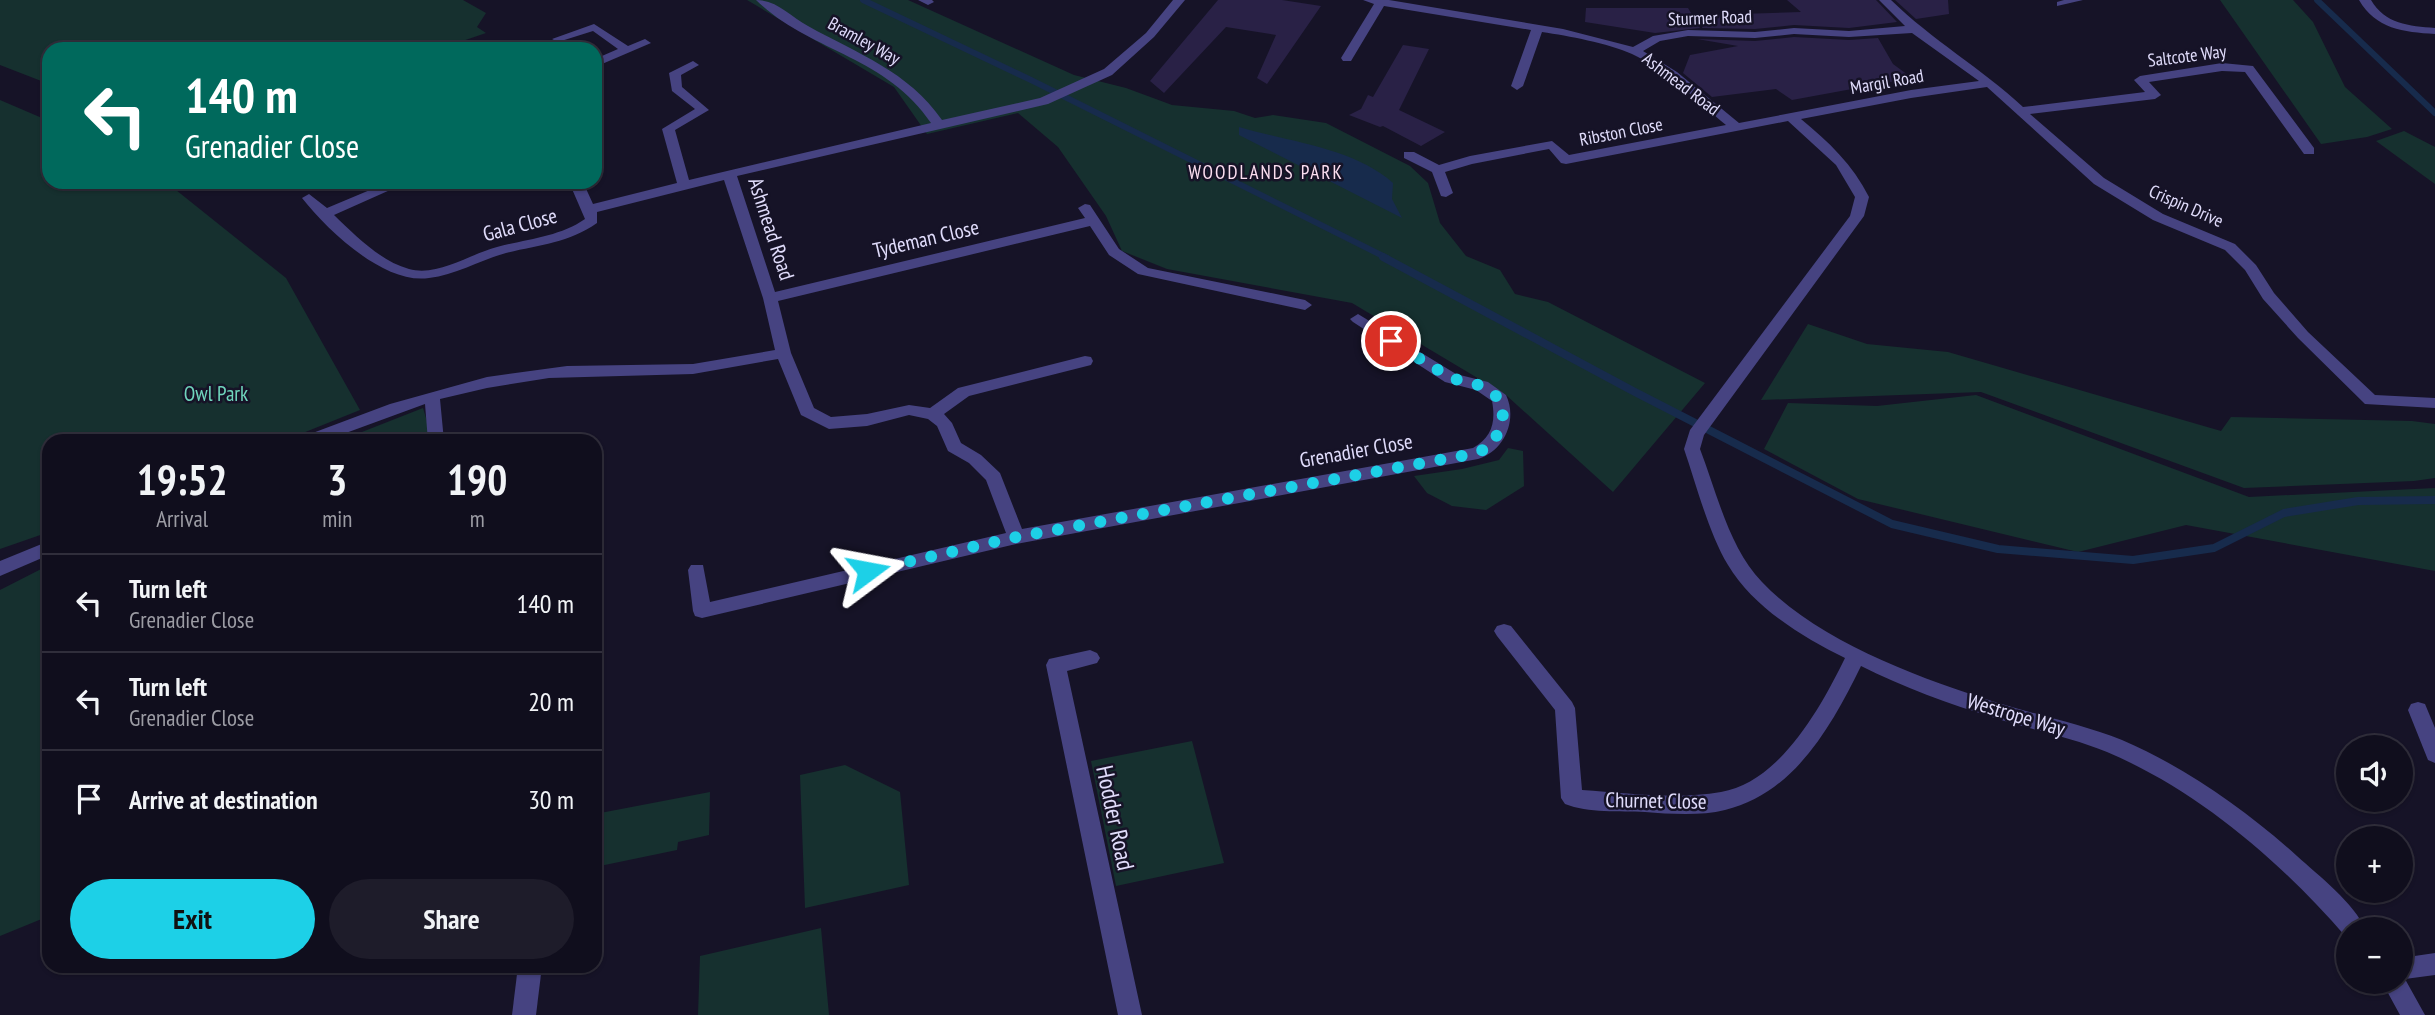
<!DOCTYPE html>
<meta charset="utf-8">
<style>
:root{--surface:#100e1d;--page:#1e1c2a;--text:#f1f3f6;--muted:#9c9ca4;--line:#302e3b;--accent:#1dd0e7}
body{margin:0;font-family:"PT Sans Narrow",sans-serif;background:var(--page);color:var(--text);height:100vh;display:flex;flex-direction:column;font-size:26px;white-space:nowrap}
*{box-sizing:border-box;margin:0}
p{font-size:23px;color:var(--muted)}
.icon{flex:none;width:38px;height:38px;fill:none;stroke:currentColor;stroke-width:2;stroke-linecap:round;stroke-linejoin:round}
.map{position:relative;flex:1;overflow:hidden}
.side{position:absolute;left:42px;top:434px;width:560px;height:539px;display:flex;flex-direction:column;background:var(--surface);border-radius:21px;box-shadow:0 2px 5px #0004,0 0 0 2px var(--line)}
.side>*{flex:none}
.guide{position:absolute;left:42px;top:42px;width:560px;height:147px;border-radius:21px;box-shadow:0 2px 5px #0004,0 0 0 2px var(--line);background:#00695c;color:#fff;overflow:hidden}
.fabs{position:absolute;left:2336px;top:735px;display:grid;gap:14px}
.fabs a{display:grid;place-items:center;width:77px;height:77px;border-radius:50%;background:var(--surface);box-shadow:0 2px 5px #0004,0 0 0 2px var(--line);font-size:35px}
.pin{position:absolute;display:grid;place-items:center;width:60px;height:60px;color:#fff;margin:-30px;border:4px solid #fff;border-radius:50%;box-shadow:0 2px 7px #0007}
.me{position:absolute;width:77px;margin:-38px;rotate:77deg;stroke-linejoin:round;filter:drop-shadow(0 0 5px #0008)}
.turn{display:flex;align-items:center;gap:24px;height:147px;padding:0 28px;font-size:32px}
.turn .icon{width:91px;height:91px;stroke-width:2.5}
.turn b{display:block;font-size:49px;line-height:60px}
.eta{display:flex;justify-content:space-evenly;align-items:center;height:119px;text-align:center}
.eta b{font-size:42px;font-weight:700;line-height:49px}
.action{display:flex;gap:14px;margin-top:auto;padding:14px 28px}
.action a{flex:1;height:80px;border-radius:42px;background:var(--accent);color:#111;font-size:28px;font-weight:700;line-height:80px;text-align:center}
.action a+a{background:var(--page);color:var(--text)}
ul{padding:0;list-style:none}
li{display:flex;align-items:center;gap:21px;height:98px;padding:0 28px;border-top:2px solid var(--line)}
li div{flex:1}
li b{display:block;font-size:26px}
li em{font-style:normal}
.map>svg:first-child{display:block}
</style>
<div class="map">
<svg width="2435" height="1015" viewBox="0 0 2435 1015">
<rect width="100%" height="100%" fill="#161327"/>
<g fill="#16302f">
<polygon points="0,0 463,0 486,13 477,27 486,33 439,49 49,49 49,84 0,65"/>
<polygon points="747,0 908,0 1074,75 1126,88 1172,105 1234,111 1255,118 1273,115 1326,123 1410,166 1428,183 1440,223 1466,256 1500,270 1515,294 1548,302 1705,383 1613,492 1506,395 1352,303 1167,269 1122,251 1106,216 1058,147 1018,113 927,134 894,87"/>
<polygon points="2220,0 2293,0 2313,22 2345,87 2392,129 2367,137 2321,144"/>
<polygon points="0,100 49,121 49,182 166,182 286,278 360,410 283,441 49,441 49,532 0,549"/>
<polygon points="2404,131 2435,147 2435,184 2376,141"/>
<polygon points="1808,324 1867,344 1948,352 2221,431 2231,417 2412,421 2435,424 2435,478 2414,481 2244,488 1981,392 1761,400"/>
<polygon points="1976,395 2249,497 2435,488 2435,571 2186,525 2078,552 1858,499 1764,449 1788,403 1877,406"/>
<polygon points="423,408 433,441 339,441"/>
<polygon points="1508,448 1523,451 1524,486 1486,510 1452,506 1427,493 1414,476 1462,469 1499,460"/>
<polygon points="49,565 49,916 0,936 0,590"/>
<polygon points="1192,741 1224,863 1116,886 1091,761"/>
<polygon points="845,765 900,792 909,885 805,908 800,775"/>
<polygon points="710,792 709,835 678,842 677,850 595,867 595,814"/>
<polygon points="821,928 829,1015 698,1015 700,956"/>
</g>
<path fill="#172b4c" d="M1239,127c50,15 115,21 154,56l-1,16 10,19 -163,-83z"/>
<g fill="none" stroke-linecap="round" stroke-linejoin="round">
<g stroke="#172b4c" stroke-width="6">
<polyline points="863,0 1031,80 1387,258"/>
<polyline points="2317,0 2435,113"/>
</g>
<polyline stroke="#172b4c" stroke-width="8" points="1383,257 1633,391 1892,524 1998,549 2133,560 2214,548 2284,513 2358,501 2435,500"/>
</g>
<g fill="#292146">
<polygon points="1218,0 1282,0 1321,6 1267,84 1257,78 1276,35 1226,27 1164,93 1150,81"/>
<polygon points="1787,0 1876,0 1897,22 1849,28 1794,25 1755,29 1702,28 1707,15 1801,12"/>
<polygon points="1895,0 1948,0 1949,14 1916,19"/>
<polygon points="1586,8 1688,8 1700,28 1655,33 1585,22"/>
<polygon points="1794,37 1849,40 1878,38 1893,64 1912,78 1792,100 1776,89 1712,97 1683,73 1690,55 1738,46 1697,39 1755,41"/>
<polygon points="1403,45 1429,49 1399,110 1445,132 1421,146 1383,126 1380,127 1349,115 1361,109 1368,95 1373,97"/>
</g>
<g fill="none" stroke-linecap="round" stroke-linejoin="round">
<g fill="#464381" fill-rule="evenodd">
<path d="M756,0c21,0 34,16 52,26 50,28 100,45 134,94l98,-22 64,-29 42,-36 27,-33h12l-31,37 -42,38 -64,29 -311,72 38,116 310,-74 -7,-10 7,-4 5,1 29,44 29,19 157,32 7,5 -7,5 -167,-36 -29,-19 -19,-29 -312,75 13,52 23,55 17,9 36,-3 42,-9 21,3 28,-20 127,-32 6,1 2,4 -2,4 -122,31 -25,18 8,9 9,20 20,12 19,18 22,56 451,-81c19,-11 23,-26 19,-47l-16,-11 -31,-8 -92,-60 -3,-3 8,-5 98,60 32,8 18,13c12,25 -2,56 -28,64l-462,85 -314,74 -7,-2 -2,-5 -5,-41 3,-5h12l7,37 296,-69 -20,-53 -17,-17 -21,-12 -11,-25 -9,-7 -19,-4 -42,11 -38,3 -28,-14 -23,-56 -85,15 -144,4 -62,10 -47,11 4,42h-16l-3,-37 -101,37h-24l2,-4 88,-33 97,-27 80,-11 126,-2 82,-14 -12,-52 -39,-118 -127,32v11c-28,20 -59,22 -91,30 -26,7 -50,22 -77,25 -44,7 -101,-47 -127,-80l7,-4 18,14 62,-26h19l-74,33c21,20 46,46 75,54 29,8 61,-15 88,-22 30,-8 62,-10 88,-28l-16,-37h14l10,22 84,-21 -15,-54 33,-20 -23,-18 -3,-18 24,-12 6,4 -18,10 1,12 27,23 -34,20 14,50 242,-57c-46,-68 -122,-71 -175,-123z"/>
<polygon points="918,0 932,0 934,2 928,5"/>
<path d="M1363,0h26l174,29 70,18 20,-11 35,-6 67,2 39,-4 55,3 56,-5 -26,-26h12c41,40 90,68 132,107l122,-15 -11,-12 6,-4 82,-13 31,3 61,82v6h-10l-59,-82 -23,-1 -73,11 12,13 -6,4 -125,15 74,64 59,36 72,30 21,21 18,28 34,39 67,63 60,3v10l-70,-4 -67,-66 -35,-39 -18,-29 -20,-20 -72,-30 -59,-36 -107,-97 -76,11 -110,21c28,23 52,46 68,78l-5,19 -160,219 -4,14c17,44 29,99 62,133 56,59 157,96 233,120 42,13 86,22 127,38 63,27 124,70 175,116 21,19 58,48 68,73h-17v9l-2,-1c-65,-75 -147,-146 -239,-185 -36,-15 -75,-22 -112,-34 -46,-14 -92,-31 -134,-52 -29,59 -66,127 -136,144 -24,6 -55,4 -80,2 -25,-1 -57,1 -80,-8l-4,-6 -6,-88 -58,-74 -3,-5 3,-5 7,-2 7,2 61,76 3,6 7,82c45,3 94,10 139,2 59,-10 100,-85 124,-134 -43,-21 -92,-51 -117,-93 -19,-31 -32,-81 -44,-116l6,-19 160,-214 5,-19 -19,-32 -48,-44 -222,43 -5,-1 -12,-14 -77,15 -27,8 8,21 -7,4 -5,-1 -9,-24 -28,-14v-6h10l25,13 31,-9 82,-15 17,14 157,-30c-29,-24 -59,-55 -94,-71 -25,-11 -63,-18 -90,-22l-19,54 -6,4 -6,-4 20,-56 -147,-24 -33,55h-8l-2,-3 33,-54zM1912,33l67,48 -68,9 -172,33 -62,-51 -34,-21 17,-10 28,-5 67,2 39,-4 55,3z"/>
<polygon points="2064,0 2083,0 2057,6 2057,2"/>
<path d="M2359,0h12c14,24 38,26 64,28v6c-32,-2 -59,-5 -76,-34z"/>
<polygon points="594,24 628,46 645,39 651,43 595,67 595,59 618,49 593,31 558,42 552,39"/>
<polygon points="49,541 49,555 0,576 0,561"/>
<polygon points="1090,650 1097,653 1100,658 1097,663 1067,671 1142,1015 1118,1015 1046,665 1049,659"/>
<polygon points="2418,702 2425,704 2435,728 2435,763 2428,760 2408,710 2411,704"/>
<polygon points="2435,953 2435,975 2405,979 2425,1015 2400,1015 2382,982 2401,982 2401,958"/>
<polygon points="518,966 542,966 536,1015 512,1015"/>
</g>
</g>
<g fill="none" stroke-linecap="round" stroke-linejoin="round">
<polyline stroke="#1dd0e7" stroke-width="12" stroke-dasharray="0 21.6" points="868,571 1016,537 1478,453 1494,443 1503,417 1500,399 1482,386 1451,378 1391,341"/>
</g>
<g text-anchor="middle" stroke-width="5" stroke-linejoin="round" paint-order="stroke">
<g font-size="18" fill="#e0dcfb" stroke="#161327">
<text transform="translate(1710 18) rotate(-2)" y="6">Sturmer Road</text>
<text transform="translate(864 41) rotate(29)" y="6">Bramley Way</text>
<text transform="translate(2187 56) rotate(-7)" y="6">Saltcote Way</text>
<text transform="translate(1887 82) rotate(-10)" y="6">Margil Road</text>
<text transform="translate(1681 84) rotate(37)" y="6">Ashmead Road</text>
<text transform="translate(1621 132) rotate(-11)" y="6">Ribston Close</text>
<text transform="translate(2186 206) rotate(24)" y="6">Crispin Drive</text>
</g>
<g font-size="19" letter-spacing="2" fill="#fbdef0" stroke="#161327">
<text x="1266" y="179">WOODLANDS PARK</text>
</g>
<g font-size="21" fill="#e0dcfb" stroke="#161327">
<text transform="translate(520 225) rotate(-15)" y="7">Gala Close</text>
<text transform="translate(771 229) rotate(72)" y="7">Ashmead Road</text>
<text transform="translate(926 239) rotate(-13)" y="7">Tydeman Close</text>
<text transform="translate(1356 451) rotate(-10)" y="7">Grenadier Close</text>
<text transform="translate(2016 715) rotate(17)" y="7">Westrope Way</text>
<text transform="translate(1656 801) rotate(1)" y="7">Churnet Close</text>
</g>
<g font-size="21" fill="#6fd4bc" stroke="#161327">
<text x="216" y="401">Owl Park</text>
</g>
<g font-size="24" fill="#e0dcfb" stroke="#161327">
<text transform="translate(1115 818) rotate(78)" y="8">Hodder Road</text>
</g>
</g>
</svg>
<div class="fabs">
<a><svg class="icon" aria-label="sound" viewBox="0 0 24 24"><path d="M4 9h4l5-4v14l-5-4H4zM17 9q2 3 0 6"/></svg></a>
<a>+</a>
<a>−</a>
</div>
<div class="pin" style="left:1391px;top:341px;background:#d93025"><svg class="icon" aria-label="arrive" viewBox="0 0 24 24"><path d="M6 21V4h12l-3 4 3 4H6"/></svg></div>
<svg class="me" style="left:868px;top:571px" viewBox="-20 -20 40 40"><path d="M0-17L14 15 0 8-14 15z" fill="#1dd0e7" stroke="#fff" stroke-width="4"/></svg>
<div class="guide">
<div class="turn"><svg class="icon" aria-label="left" viewBox="0 0 24 24"><path d="M17 20v-9H6M10 6l-5 5 5 5"/></svg><div><b>140 m</b>Grenadier Close</div></div>
</div>
<section class="side">
<div class="eta">
<div><b>19:52</b><p>Arrival</p></div>
<div><b>3</b><p>min</p></div>
<div><b>190</b><p>m</p></div>
</div>
<ul>
<li><svg class="icon" aria-label="left" viewBox="0 0 24 24"><path d="M17 20v-9H6M10 6l-5 5 5 5"/></svg><div><b>Turn left</b><p>Grenadier Close</p></div><em>140 m</em></li>
<li><svg class="icon" aria-label="left" viewBox="0 0 24 24"><path d="M17 20v-9H6M10 6l-5 5 5 5"/></svg><div><b>Turn left</b><p>Grenadier Close</p></div><em>20 m</em></li>
<li><svg class="icon" aria-label="arrive" viewBox="0 0 24 24"><path d="M6 21V4h12l-3 4 3 4H6"/></svg><div><b>Arrive at destination</b></div><em>30 m</em></li>
</ul>
<div class="action"><a>Exit</a><a>Share</a></div>
</section>
</div>
